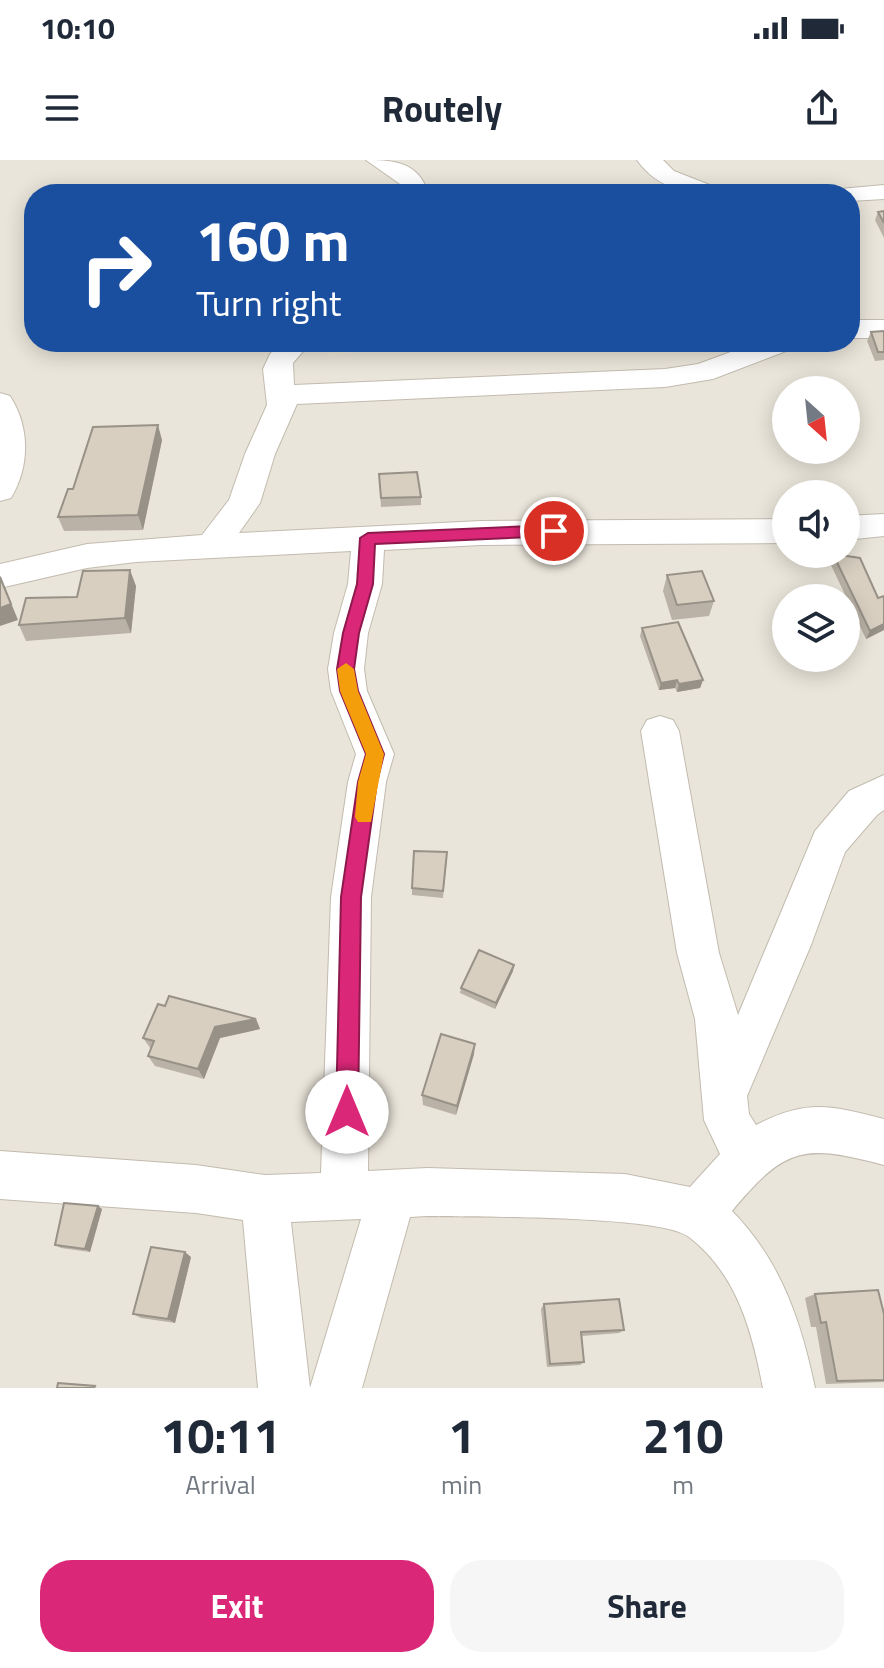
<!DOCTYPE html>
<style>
:root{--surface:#fff;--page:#f6f6f7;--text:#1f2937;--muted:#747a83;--accent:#db2777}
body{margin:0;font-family:"Titillium Web",sans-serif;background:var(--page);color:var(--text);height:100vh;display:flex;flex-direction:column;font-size:30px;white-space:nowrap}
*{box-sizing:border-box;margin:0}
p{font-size:26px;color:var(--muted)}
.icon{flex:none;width:44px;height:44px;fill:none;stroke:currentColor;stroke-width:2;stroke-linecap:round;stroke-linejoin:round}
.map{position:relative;height:1228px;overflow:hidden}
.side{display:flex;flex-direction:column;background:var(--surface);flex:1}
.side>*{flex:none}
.top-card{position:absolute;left:24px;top:24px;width:836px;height:168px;border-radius:32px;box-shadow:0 4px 20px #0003;background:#1a4fa0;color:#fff;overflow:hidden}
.needle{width:52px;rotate:153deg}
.fabs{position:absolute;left:772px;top:216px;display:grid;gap:16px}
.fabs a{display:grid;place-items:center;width:88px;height:88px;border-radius:50%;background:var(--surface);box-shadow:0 4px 20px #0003;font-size:40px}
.pin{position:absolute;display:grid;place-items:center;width:68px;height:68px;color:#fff;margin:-34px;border:4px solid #fff;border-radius:50%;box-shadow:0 2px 8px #0007}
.me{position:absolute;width:88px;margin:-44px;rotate:0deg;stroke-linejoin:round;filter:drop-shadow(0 0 6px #0008)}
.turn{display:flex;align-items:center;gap:28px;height:168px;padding:0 40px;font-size:36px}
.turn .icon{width:104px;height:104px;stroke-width:2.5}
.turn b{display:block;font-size:56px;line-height:68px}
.eta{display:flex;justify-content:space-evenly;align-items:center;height:136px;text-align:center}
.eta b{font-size:48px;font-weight:700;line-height:56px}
.cta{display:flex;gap:16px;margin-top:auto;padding:16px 40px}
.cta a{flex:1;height:92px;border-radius:32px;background:var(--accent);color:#fff;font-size:32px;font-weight:700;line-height:92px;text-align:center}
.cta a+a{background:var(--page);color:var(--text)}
.status{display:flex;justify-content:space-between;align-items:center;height:56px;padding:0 40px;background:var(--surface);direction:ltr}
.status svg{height:22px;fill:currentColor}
header{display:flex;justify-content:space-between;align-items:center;height:104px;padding:0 40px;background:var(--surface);font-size:36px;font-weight:700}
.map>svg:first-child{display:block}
</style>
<div class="status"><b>10:10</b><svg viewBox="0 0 49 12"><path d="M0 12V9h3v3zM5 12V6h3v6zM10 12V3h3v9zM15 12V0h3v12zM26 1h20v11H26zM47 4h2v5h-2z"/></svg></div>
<header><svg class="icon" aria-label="menu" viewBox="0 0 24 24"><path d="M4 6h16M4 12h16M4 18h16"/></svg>Routely<svg class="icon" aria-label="share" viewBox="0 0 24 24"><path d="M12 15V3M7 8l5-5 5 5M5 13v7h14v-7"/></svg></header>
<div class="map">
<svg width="884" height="1228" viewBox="0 0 884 1228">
<rect width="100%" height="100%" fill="#f6f3ec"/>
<path fill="#eae5da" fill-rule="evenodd" d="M0,0h884v1228h-884zM34,34h816v148h-816zM786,230h60v60h-60zM786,334h60v60h-60zM786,438h60v60h-60z"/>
<polygon fill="#efe8d6" points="326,182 420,182 327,196"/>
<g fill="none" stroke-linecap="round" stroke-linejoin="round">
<g stroke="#c2bbae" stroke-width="2">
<g id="minor">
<path d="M366,0c23,0 48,1 59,25l-8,9h-27l10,-10z"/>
<path d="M637,0h26l11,11 46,18 3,5c-34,0 -65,-4 -86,-34z"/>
<polygon points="884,25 884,39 850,41 850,34 837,34 840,29"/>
<rect x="850" y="160" width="34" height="18"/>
<path d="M281,182h30l-18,21 1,22 371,-16 33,-5 60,-22h40l-4,6 -81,31 -48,8 -368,17 -22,50 -15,49 -21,30 242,-12 305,-2v24l-305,2 -97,5 -2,34 -14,49 -4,36 3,22 27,63 -8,28 -15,115 -3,274 59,-3 198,6 65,13 30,-33 -16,-34 -9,-101 -18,-66 -36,-222 6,-11 13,-4 13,4 6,11 40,222 19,62 77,-184 34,-40 35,-16v35l-7,5 -32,37 -34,93 -64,151 2,18 7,11c50,-26 75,-20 128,-6v46c-80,-21 -98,-19 -152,46 49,50 69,110 83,177h-52c-11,-57 -26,-114 -74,-151 -27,-22 -217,-20 -262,-21l-17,1 -48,171h-104l-15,-168 -47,-7 -196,-14v-48l196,14 69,10 56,-2 10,-276 17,-115 8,-28 -25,-63 -3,-22 6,-36 14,-49 3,-33 -215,11 -49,6 -87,20v-24l87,-20 115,-9 27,-35 16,-46 22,-49 -4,-36 7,-15zM361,1059l-51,169 -19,-166z"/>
<path d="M0,233l10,3c20,31 20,70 1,102l-11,3z"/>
<polygon points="884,354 884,376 846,380 846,356"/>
</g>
</g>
<use href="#minor" fill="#fff" fill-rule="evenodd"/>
</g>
<g fill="#bab2a6">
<polygon points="884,51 884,78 875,60 878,52"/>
<polygon points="884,171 884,200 875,201 867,181 871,172"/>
<polygon points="162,280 143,370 64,371 58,357 73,329"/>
<polygon points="379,314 421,337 421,345 381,347"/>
<polygon points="833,394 878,438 884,436 884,470 866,479 830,403"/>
<polygon points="667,415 714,441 709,456 672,460 663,431"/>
<polygon points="136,426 131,473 26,481 19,465 77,437"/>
<polygon points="642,468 703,520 700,528 677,532 675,528 659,530 640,476"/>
<polygon points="447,699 443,738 412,735 412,728"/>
<polygon points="513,811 495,849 460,833 461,828"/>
<polygon points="165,846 256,859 260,869 220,878 204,919 155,906 148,896 151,889 143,878"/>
<polygon points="474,894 456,955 423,945 422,935"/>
<polygon points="102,1049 90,1092 61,1088 55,1085"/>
<polygon points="191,1097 175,1163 141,1158 133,1154"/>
<polygon points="815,1134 884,1154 884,1222 826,1224 816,1167 811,1167 805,1138"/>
<polygon points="544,1144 624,1170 619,1173 582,1176 584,1202 580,1205 547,1207 541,1149"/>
</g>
<g fill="#979187">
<polygon points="158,265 162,280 143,370 138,355"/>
<polygon points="130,410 136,426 131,473 125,458"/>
<polygon points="0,416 18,460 0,466"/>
<polygon points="884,464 884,470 866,479 870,471"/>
<polygon points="677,520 675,528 659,530 661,523"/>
<polygon points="703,520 700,528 677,532 679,524"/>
<polygon points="514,805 513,811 495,849 496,843"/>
<polygon points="256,859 260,869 220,878 204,919 198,909 215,867"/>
<polygon points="475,884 474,894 456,955 457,946"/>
<polygon points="98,1046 102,1049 90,1092 85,1089"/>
<polygon points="185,1092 191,1097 175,1163 168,1159"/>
</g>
<g fill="#d8cfc1" stroke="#979187" stroke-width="2">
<polygon points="884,51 884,63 878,52"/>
<polygon points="884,171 884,192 878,192 871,172"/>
<polygon points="158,265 138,355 58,357 68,329 73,329 93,267"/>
<polygon points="417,312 421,337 381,338 379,314"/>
<polygon points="833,394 860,398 878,438 884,436 884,464 870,471"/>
<polygon points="130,410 125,458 19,465 26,438 77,437 83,411"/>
<polygon points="702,411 714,441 677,445 667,415"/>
<polygon points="0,417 11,444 0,448"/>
<polygon points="678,462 703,520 679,524 677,520 661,523 642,468"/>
<polygon points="414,691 447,692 443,731 412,728"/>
<polygon points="479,790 514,805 496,843 461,828"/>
<polygon points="169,836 256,859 215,867 198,909 148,896 154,881 143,878 158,844 165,846"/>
<polygon points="441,874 475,884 457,946 422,935"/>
<polygon points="64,1043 98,1046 85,1089 55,1085"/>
<polygon points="151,1087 185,1092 168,1159 133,1154"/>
<polygon points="878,1130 884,1154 884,1220 837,1221 826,1162 821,1163 815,1134"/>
<polygon points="619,1139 624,1170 581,1172 584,1202 550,1204 544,1144"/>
<polygon points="58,1223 95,1226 94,1228 57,1228"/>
</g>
<polygon fill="#db2777" stroke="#8e194d" stroke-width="2" points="554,365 562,371 554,376 375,384 373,424 359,473 354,509 358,531 384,594 377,622 361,737 358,952 355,960 347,963 340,960 336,952 341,737 358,622 366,594 340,531 337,509 343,473 357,424 360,378 368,373"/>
<polygon fill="#f59e0b" points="346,503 354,509 358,531 384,594 371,662 358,662 355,657 358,622 366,594 340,531 337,509"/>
</svg>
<div class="fabs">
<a><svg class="needle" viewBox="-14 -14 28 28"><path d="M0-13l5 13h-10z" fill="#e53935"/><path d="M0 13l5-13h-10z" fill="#747a83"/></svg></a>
<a><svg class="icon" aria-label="sound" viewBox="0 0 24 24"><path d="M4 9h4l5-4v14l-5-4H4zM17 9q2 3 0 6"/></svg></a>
<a><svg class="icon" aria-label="layers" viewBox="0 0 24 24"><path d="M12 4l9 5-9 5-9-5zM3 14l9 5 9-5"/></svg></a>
</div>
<div class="pin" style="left:554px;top:371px;background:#d93025"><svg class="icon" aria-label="arrive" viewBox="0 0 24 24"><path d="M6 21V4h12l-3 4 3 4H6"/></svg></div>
<svg class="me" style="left:347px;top:952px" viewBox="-20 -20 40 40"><circle r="19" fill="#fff"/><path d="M0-13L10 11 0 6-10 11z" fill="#db2777"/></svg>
<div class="top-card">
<div class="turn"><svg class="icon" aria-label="right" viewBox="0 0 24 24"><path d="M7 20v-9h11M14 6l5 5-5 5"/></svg><div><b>160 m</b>Turn right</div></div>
</div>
</div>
<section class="side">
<div class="eta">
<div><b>10:11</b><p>Arrival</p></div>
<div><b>1</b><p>min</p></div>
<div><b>210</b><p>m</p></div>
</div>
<div class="cta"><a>Exit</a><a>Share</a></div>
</section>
